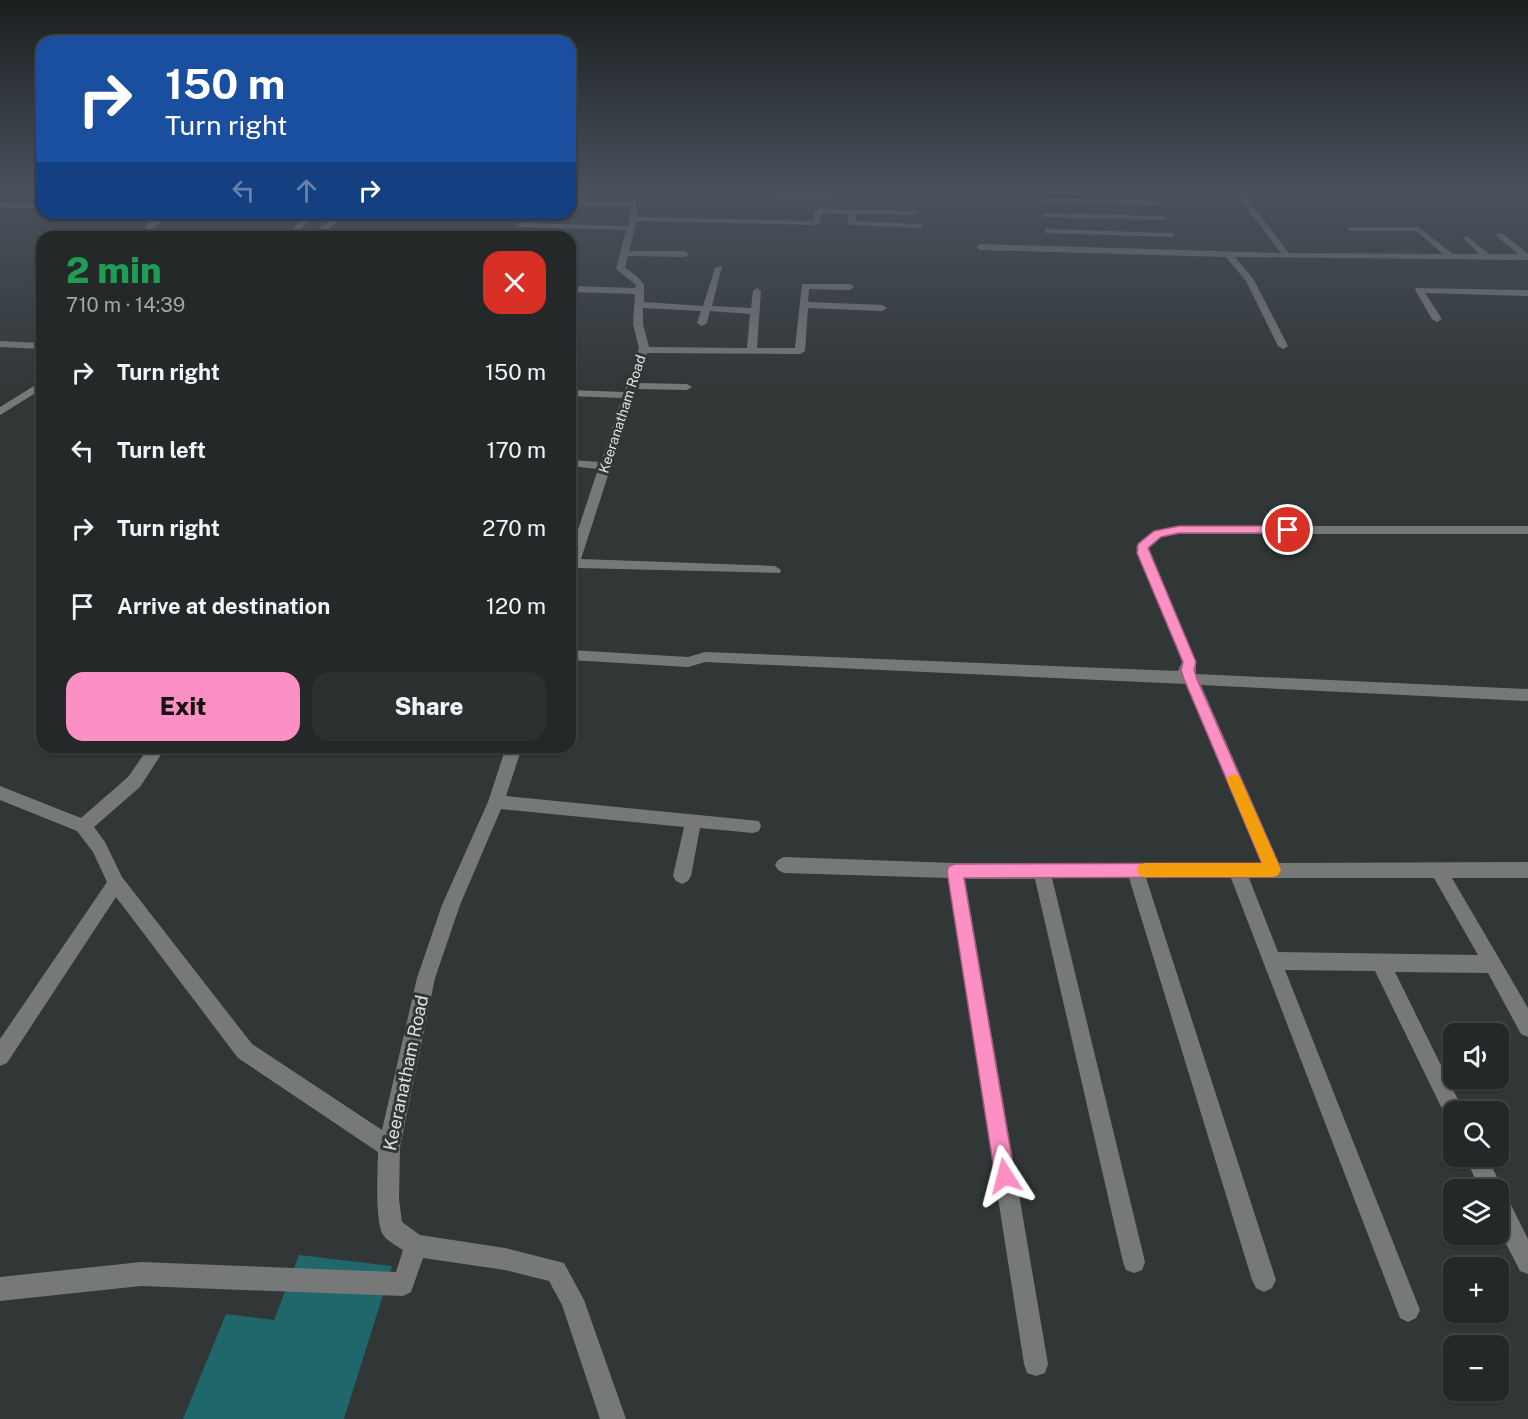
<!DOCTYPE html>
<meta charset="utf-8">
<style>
:root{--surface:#252828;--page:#2d3030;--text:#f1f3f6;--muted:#a3a6a8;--line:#424445;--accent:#fc8fc3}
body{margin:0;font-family:"Public Sans",sans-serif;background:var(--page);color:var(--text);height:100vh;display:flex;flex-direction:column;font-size:22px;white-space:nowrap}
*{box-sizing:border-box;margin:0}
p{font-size:20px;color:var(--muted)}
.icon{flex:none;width:33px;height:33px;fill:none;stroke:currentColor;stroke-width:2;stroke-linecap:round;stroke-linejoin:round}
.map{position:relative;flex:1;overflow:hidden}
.details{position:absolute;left:36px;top:231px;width:540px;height:522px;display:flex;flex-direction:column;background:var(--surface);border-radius:18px;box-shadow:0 2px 4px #0004,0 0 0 2px var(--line)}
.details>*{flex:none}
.hud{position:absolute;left:36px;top:36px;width:540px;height:183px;border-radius:18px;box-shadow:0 2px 4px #0004,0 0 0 2px var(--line);background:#1a4fa0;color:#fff;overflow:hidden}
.fabs{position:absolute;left:1443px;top:1023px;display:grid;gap:12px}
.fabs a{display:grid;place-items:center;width:66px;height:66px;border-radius:12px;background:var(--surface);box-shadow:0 2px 4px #0004,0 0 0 2px var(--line);font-size:30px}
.pin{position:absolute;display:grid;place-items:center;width:51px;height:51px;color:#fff;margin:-26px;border:3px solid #fff;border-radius:50%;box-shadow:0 2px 6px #0007}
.me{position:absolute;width:66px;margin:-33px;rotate:351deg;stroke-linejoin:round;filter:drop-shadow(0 0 4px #0008)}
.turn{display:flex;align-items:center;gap:21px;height:126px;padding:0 30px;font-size:27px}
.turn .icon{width:78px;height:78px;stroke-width:2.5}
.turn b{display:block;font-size:42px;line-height:51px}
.lanes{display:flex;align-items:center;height:57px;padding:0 30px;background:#0003;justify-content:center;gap:30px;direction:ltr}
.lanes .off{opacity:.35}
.round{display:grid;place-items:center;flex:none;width:63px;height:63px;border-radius:18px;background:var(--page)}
.overview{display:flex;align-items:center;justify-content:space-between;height:102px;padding:0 30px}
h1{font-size:36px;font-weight:800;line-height:45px;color:#1e9e55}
.action{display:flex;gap:12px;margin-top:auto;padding:12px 30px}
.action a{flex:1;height:69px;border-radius:18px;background:var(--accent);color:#111;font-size:24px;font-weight:800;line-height:69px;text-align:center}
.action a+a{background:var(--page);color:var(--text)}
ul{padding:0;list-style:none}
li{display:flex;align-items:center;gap:18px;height:78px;padding:0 30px}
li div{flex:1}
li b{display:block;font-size:22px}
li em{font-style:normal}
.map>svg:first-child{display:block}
</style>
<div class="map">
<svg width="1528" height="1419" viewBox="0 0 1528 1419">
<rect width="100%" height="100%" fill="#313636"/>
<polygon fill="#20676b" points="299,1255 392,1266 344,1419 183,1419 226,1314 274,1320"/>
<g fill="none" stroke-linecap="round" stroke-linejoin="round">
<g fill="#777979" fill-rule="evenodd">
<path d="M627,192h8l3,25 175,4 2,-10 4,-2 95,2h3v4l-62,-1 1,7 64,3 4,2 -4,2 -68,-3 -4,-2 -1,-9 -25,-1 -2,10 -4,2 -179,-4 -8,30h56l4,3 -4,3 -57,-1 -3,12 12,8 7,9v17l59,4 12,-38 7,-2 -10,40 39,2 2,-17 4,-3 4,3 -4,57h38l7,-64h48l4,3 -4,3 -41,-1 -1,13 74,3 5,3 -5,3 -74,-3 -3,43 -5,3 -153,-1 -9,30 49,1 5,3 -5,3 -51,-1 -55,170 194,7 6,4 -1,3 -202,-5 -3,8 -5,1v-23l28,-85 -28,-3v-6l31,2 21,-64 -52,-2v-6l54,2 15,-44 -6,-24 2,-30 -65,-2v-6l65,2 1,-3 -20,-16 10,-39 -106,-3 -4,-2 4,-2 108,3 3,-13 -1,-7 -60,-1v-4l59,1zM643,308l58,3 -4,12 5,3 5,-3 3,-12 40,3 -3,34 -98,-1 -6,-23z"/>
<polygon points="749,192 820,197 825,192 832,192 830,199 821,201 758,197"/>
<polygon points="1234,192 1242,192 1289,253 1443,254 1416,231 1351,231 1347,229 1351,227 1418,227 1453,254 1479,254 1463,238 1467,236 1489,254 1518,254 1495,235 1502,233 1528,254 1528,260 1235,257 1254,280 1288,346 1283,349 1278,346 1246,281 1226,257 980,250 976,247 980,244 1281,253"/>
<polygon points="1040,198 1156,201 1160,203 1156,205 1037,202 1037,198"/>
<polygon points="0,203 42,204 42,208 0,207"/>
<polygon points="163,213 172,213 152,229 146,229 146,225"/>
<polygon points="225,213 307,217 311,219 292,237 283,237 300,221 229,215"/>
<polygon points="1045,213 1164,216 1168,218 1164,220 1042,217 1041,215"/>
<polygon points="336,215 343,217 319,237 310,237"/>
<polygon points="1048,229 1171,233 1175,235 1171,237 1045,233 1045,229"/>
<polygon points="1416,288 1528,290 1528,296 1425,293 1442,319 1437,322 1432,319 1415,290"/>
<polygon points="0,341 42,343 42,349 0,347"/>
<polygon points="42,381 42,389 0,415 0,407"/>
<path d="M1179,526h349v8h-349l-17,3 -13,11 47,114v12l332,15v12l-327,-16 78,178 249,-1v16h-76l76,130v29l-7,-3 -33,-61 -93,-1 69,140h-10v10l-7,-3 -72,-148 -90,-1 135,340 -4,8 -8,4 -8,-4 -169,-440h-85l130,402 -4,8 -8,4 -8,-4 -4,-8 -123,-402h-77l93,384 -3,8 -8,3 -8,-3 -3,-8 -88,-383h-70l83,485 -3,9 -9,3 -9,-3 -3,-9 -76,-486 -164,-5 -6,-3 -3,-5 3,-5 6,-3 171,6h306l-75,-179 -481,-22 -17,5 -118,-7v-10l118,7 17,-5 473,19 4,-9 -46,-115 18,-16zM1249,878h185l44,77 -200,-3z"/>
<path d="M149,747h17l-26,40 -46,40 11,15 17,35 130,167 130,86 35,-152 25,-73 46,-103 18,-55h16l-16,49 253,25 2,5 -2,5 -6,2 -53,-5 -9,48 -3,5 -6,3 -6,-3 -3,-5 11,-49 -183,-18 -41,96 -25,73 -35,169 -1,52 3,23 18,13 85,13 59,15 20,37 42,119h-26l-38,-114 -13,-24 -44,-11 -82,-12 -12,34 -8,4 -262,-10 -141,15v-24l141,-15 255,10 7,-22c-6,-4 -14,-8 -19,-14 -10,-13 -6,-66 -6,-84l-140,-94 -122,-161 -109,166 -7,3v-27l107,-157 -14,-30 -16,-21 -77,-31v-14l81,32 47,-41z"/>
<polygon points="1465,1156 1487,1156 1503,1190 1502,1193 1506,1195 1528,1239 1528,1274 1520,1271 1498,1228 1498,1190 1480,1190"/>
</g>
</g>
<linearGradient id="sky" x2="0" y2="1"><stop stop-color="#1b1e1e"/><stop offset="0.49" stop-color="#48525d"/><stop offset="1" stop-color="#48525d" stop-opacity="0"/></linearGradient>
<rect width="1528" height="390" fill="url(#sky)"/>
<polygon fill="#fc8fc3" stroke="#a45d7f" stroke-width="1.5" points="1179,526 1288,526 1294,530 1288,533 1179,533 1161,537 1148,548 1196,662 1194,670 1197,679 1281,870 1278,875 1273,877 964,878 1015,1176 1012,1183 1005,1186 998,1183 995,1176 947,871 949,866 955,864 1262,863 1184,679 1181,670 1183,662 1137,553 1138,544 1154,531"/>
<polygon fill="#f59e0b" points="1234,774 1239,776 1241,780 1281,870 1278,875 1273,877 1145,877 1139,875 1137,870 1139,865 1145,863 1262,863 1227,780 1229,776"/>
<g text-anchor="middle" stroke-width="6" stroke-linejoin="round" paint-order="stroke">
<g font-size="14" fill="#dde0e0" stroke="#313636">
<text transform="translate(622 414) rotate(-72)" y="5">Keeranatham Road</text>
</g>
<g font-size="18" fill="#dde0e0" stroke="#313636">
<text transform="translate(406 1073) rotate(-78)" y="6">Keeranatham Road</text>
</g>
</g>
</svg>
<div class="fabs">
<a><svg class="icon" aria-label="sound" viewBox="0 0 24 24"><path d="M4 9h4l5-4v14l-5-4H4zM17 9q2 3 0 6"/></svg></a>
<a><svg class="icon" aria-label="search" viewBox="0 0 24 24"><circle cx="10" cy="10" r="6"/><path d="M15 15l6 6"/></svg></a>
<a><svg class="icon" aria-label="layers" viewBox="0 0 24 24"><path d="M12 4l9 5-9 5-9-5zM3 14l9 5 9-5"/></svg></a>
<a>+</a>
<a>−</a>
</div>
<div class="pin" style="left:1288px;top:530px;background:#d93025"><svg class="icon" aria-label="arrive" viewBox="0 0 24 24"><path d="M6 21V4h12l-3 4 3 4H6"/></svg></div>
<svg class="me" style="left:1005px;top:1176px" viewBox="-20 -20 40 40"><path d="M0-17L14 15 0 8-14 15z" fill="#fc8fc3" stroke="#fff" stroke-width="4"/></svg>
<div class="hud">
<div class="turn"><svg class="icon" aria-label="right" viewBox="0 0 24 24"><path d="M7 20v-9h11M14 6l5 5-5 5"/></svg><div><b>150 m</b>Turn right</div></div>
<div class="lanes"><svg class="icon off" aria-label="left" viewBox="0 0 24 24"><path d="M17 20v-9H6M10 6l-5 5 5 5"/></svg><svg class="icon off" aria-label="ahead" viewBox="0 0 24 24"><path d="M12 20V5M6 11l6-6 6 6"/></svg><svg class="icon" aria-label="right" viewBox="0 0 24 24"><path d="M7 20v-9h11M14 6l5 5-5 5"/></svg></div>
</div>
<section class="details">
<div class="overview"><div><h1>2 min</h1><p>710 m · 14:39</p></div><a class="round" style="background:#d93025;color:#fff"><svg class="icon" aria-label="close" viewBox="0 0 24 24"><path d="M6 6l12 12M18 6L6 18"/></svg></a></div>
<ul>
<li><svg class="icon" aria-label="right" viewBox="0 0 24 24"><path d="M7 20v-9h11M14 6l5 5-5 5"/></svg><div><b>Turn right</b></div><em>150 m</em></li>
<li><svg class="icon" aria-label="left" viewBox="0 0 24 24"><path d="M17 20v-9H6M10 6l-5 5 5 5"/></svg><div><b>Turn left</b></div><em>170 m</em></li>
<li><svg class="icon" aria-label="right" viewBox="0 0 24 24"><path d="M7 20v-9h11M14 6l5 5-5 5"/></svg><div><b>Turn right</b></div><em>270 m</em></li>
<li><svg class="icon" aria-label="arrive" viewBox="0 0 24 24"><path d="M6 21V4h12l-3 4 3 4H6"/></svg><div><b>Arrive at destination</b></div><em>120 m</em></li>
</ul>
<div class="action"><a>Exit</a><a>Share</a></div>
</section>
</div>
